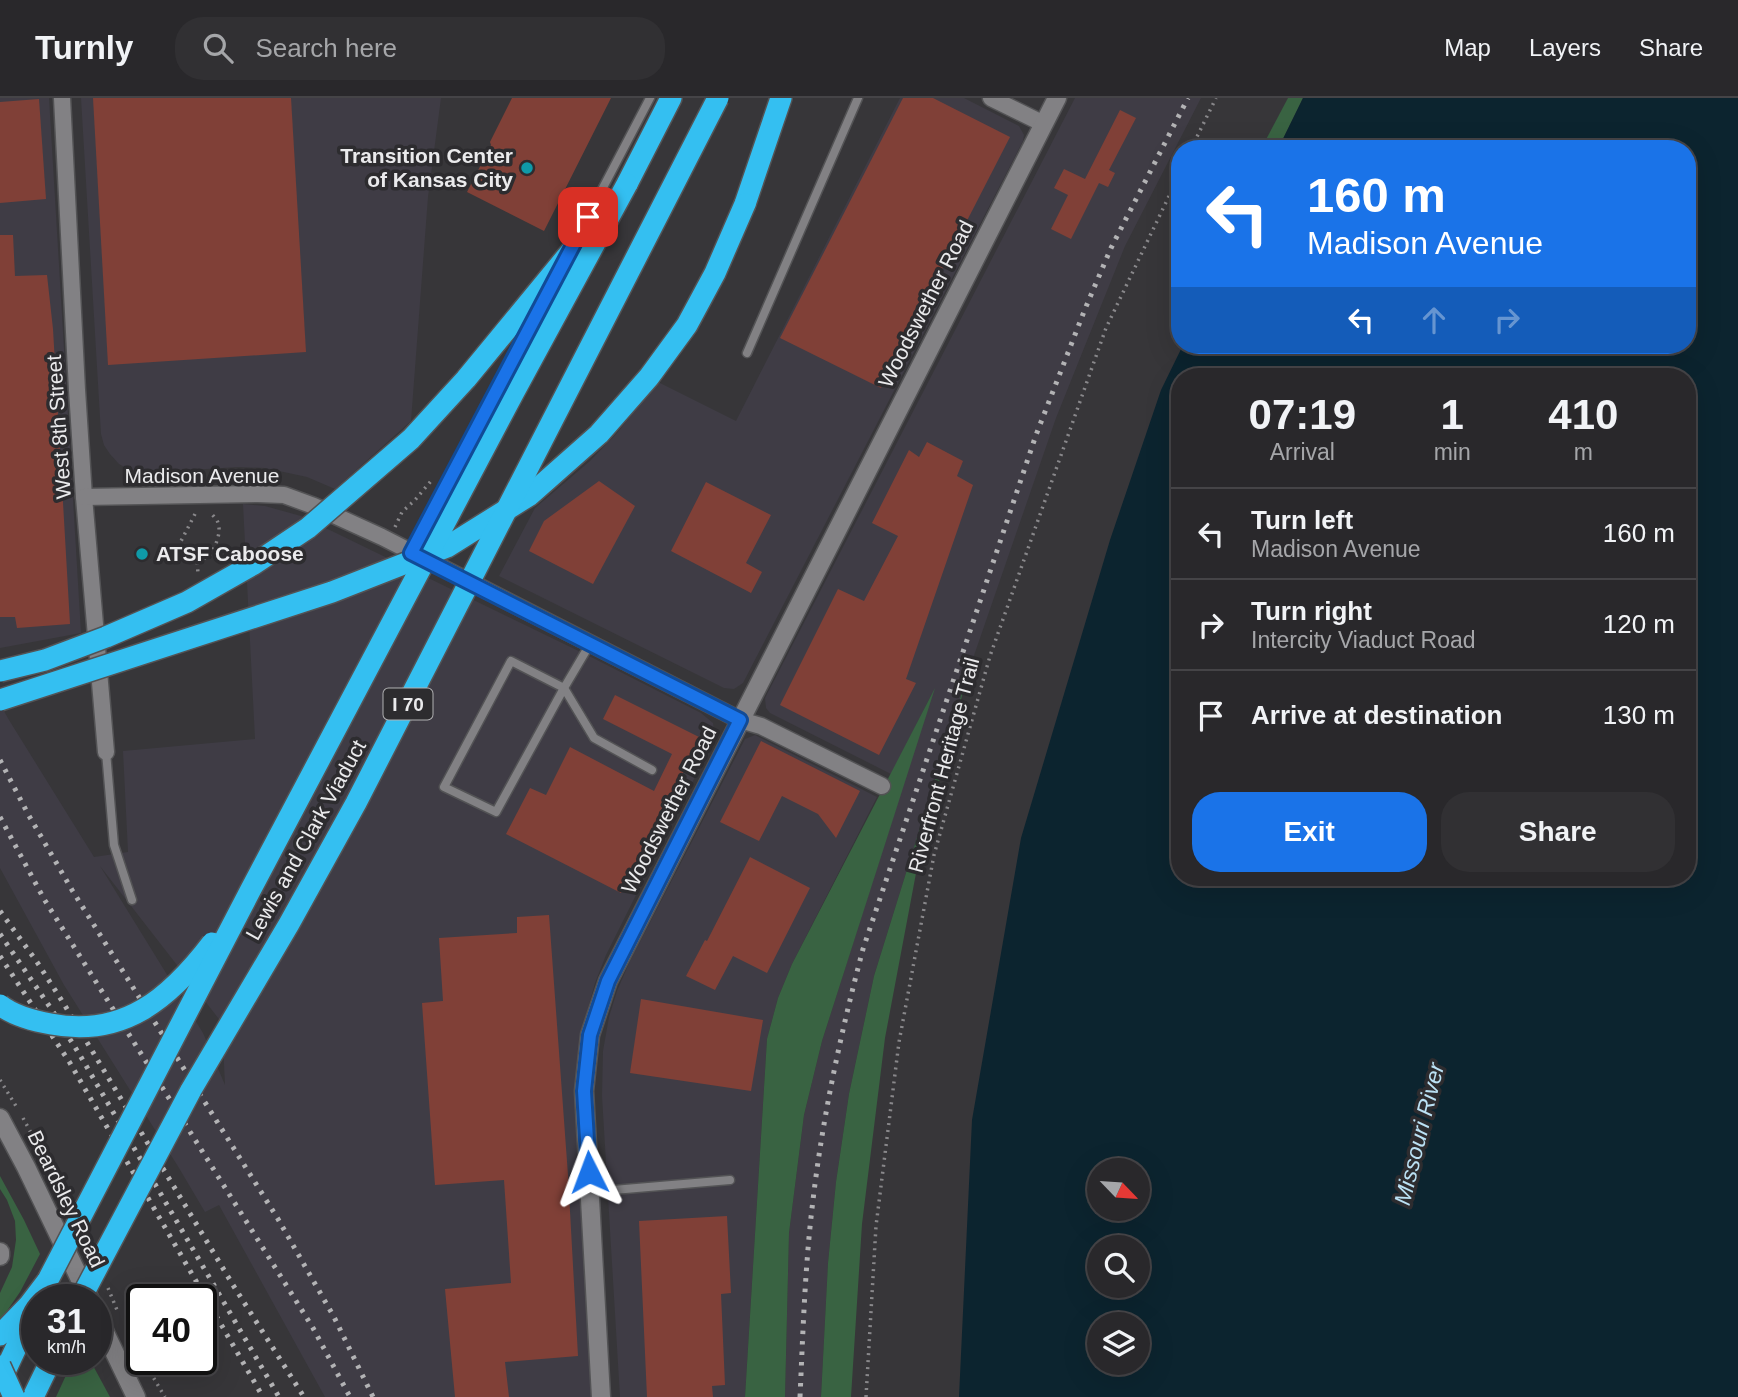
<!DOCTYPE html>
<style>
:root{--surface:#29282b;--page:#313033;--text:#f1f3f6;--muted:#a5a6a9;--line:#454447;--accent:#1a73e8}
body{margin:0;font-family:Arial,sans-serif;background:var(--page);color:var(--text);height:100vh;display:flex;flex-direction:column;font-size:26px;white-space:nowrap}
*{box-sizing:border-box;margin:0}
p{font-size:23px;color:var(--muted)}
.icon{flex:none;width:38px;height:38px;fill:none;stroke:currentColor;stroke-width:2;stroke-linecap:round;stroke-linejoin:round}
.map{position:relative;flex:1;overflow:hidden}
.details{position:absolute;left:1171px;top:270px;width:525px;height:518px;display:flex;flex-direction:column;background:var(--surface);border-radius:28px;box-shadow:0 7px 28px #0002,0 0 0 2px var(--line)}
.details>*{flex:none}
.hud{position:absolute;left:1171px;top:42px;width:525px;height:214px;border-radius:28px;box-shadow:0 7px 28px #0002,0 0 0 2px var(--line);background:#1a73e8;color:#fff;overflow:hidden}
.needle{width:46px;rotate:115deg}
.buttons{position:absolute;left:1087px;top:1060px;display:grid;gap:14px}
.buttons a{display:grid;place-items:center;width:63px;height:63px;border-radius:50%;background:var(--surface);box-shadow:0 7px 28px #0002,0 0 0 2px var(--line);font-size:35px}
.speed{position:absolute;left:21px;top:1186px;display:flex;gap:14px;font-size:35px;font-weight:700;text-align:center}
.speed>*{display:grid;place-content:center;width:91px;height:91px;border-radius:50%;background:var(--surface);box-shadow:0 7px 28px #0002,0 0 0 2px var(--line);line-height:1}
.speed small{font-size:18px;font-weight:400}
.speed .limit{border:4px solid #111;border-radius:10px;background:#fff;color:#111}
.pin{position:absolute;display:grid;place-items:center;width:60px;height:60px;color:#fff;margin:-30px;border-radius:14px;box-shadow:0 4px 10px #0006}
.me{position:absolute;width:77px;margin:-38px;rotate:357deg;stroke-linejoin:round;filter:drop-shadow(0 0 5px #0008)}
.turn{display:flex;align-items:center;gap:24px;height:147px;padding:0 21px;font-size:32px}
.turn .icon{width:91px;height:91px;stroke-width:2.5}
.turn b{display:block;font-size:49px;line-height:60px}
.lanes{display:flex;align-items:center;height:66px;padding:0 21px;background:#0003;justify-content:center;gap:35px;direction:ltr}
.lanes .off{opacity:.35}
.eta{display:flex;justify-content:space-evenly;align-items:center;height:119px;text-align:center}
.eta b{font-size:42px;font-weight:800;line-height:49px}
.cta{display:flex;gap:14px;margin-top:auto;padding:14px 21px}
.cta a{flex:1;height:80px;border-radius:28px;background:var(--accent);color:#fff;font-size:28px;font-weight:800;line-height:80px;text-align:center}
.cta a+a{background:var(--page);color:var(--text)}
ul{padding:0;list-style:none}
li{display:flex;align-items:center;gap:21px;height:91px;padding:0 21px;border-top:2px solid var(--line)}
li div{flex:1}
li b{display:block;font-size:26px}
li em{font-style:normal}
header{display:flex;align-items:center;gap:42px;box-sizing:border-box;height:98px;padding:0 35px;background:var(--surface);border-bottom:2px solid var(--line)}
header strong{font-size:33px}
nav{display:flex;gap:38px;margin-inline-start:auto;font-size:24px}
.search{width:490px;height:63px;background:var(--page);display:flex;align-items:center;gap:18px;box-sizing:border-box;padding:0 24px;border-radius:28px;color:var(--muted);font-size:26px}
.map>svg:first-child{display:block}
</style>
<header>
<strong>Turnly</strong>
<div class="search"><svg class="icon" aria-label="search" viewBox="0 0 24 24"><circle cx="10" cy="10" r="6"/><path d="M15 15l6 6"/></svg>Search here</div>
<nav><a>Map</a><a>Layers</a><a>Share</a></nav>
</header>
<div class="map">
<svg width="1738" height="1299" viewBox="0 0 1738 1299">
<rect width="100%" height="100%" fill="#373639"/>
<g fill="#3f3c45" fill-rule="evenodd">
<polygon points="0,0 49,0 81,535 0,550"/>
<polygon points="81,0 441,0 428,99 411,323 335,391 307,379 265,370 238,369 143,375 131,373 119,366 110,356 104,347 101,336"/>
<polygon points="900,0 964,0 1019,28 1024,37 1023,43 743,585 734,591 724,590 499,478 535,410 590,363 617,335 658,284 736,323"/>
<polygon points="1075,0 1201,0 1125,148 1056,320 969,572 874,878 849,996 836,1084 828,1165 821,1299 785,1299 789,1135 804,1017 822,943 932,596 891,676 770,615 766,610 765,600"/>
<path d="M243,406l22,2 36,10 292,142 108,55 12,10 2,14 -109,218 -11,28 -11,40 -5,31 -2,36 18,307h-270l-106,-192 -14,7 -26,-44 -115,-183 -64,-117v-164l9,16 85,137 34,-5 -5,-101 132,-12zM100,768l122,157 3,62 -22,-52z"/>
<polygon points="755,637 877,699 792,866 778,900 767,941 745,1299 620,1299 602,998 603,953 609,919 617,893 630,863 745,641"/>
</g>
<g fill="#396342">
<polygon points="1288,0 1303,0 1278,51 1261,51"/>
<polygon points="969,572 920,754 885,940 862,1126 851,1299 821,1299 828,1165 836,1084 849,996 874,878"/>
<polygon points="935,590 822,943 804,1017 789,1135 785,1299 745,1299 767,941 778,900 792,866"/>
<polygon points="0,1078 24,1122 40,1156 20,1194 0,1223 0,1195 12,1169 16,1142 15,1123 7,1102 0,1091"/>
<polygon points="73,1262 90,1262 110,1299 56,1299"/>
</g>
<path fill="#0c242f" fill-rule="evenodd" d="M1303,0h435v1299h-779l13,-277 49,-282 89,-298 51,-150 22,-45h504v-196h-409zM1180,278h507v501h-507zM1099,1073h39v38h-39zM1099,1150h39v38h-39zM1099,1227h39v38h-39z"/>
<g fill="#804037">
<polygon points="93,0 291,0 306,254 108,267"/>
<polygon points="512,0 611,0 544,133 467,94 491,47 490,44"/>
<polygon points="903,0 933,0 1010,39 881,290 780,240"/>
<polygon points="39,1 46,101 0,105 0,4"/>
<polygon points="1120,12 1136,20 1109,72 1115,75 1108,89 1099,85 1071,141 1051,131 1068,97 1054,90 1064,71 1085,81"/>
<polygon points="0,137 13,137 15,178 47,177 53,231 70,526 17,530 15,519 0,519"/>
<polygon points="927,344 963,363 957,378 973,387 906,581 916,585 879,657 780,607 838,491 864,503 898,438 872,425 909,352 919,359"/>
<polygon points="599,383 635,408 593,486 529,453 544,423"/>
<polygon points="706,384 771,417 746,465 762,474 751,495 671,453"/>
<polygon points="615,597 701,640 621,795 506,736 530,690 546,697 570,649 654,693 672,656 603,621"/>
<polygon points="761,643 860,693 836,740 818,716 782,698 759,743 720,724"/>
<polygon points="750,759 810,790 767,875 733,858 715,892 686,878 705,842 707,843"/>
<polygon points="549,817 568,1077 578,1258 505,1264 509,1299 455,1299 445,1191 511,1185 504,1082 435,1087 422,905 443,903 439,840 517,835 517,819"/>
<polygon points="641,901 763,922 751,993 630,975"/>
<polygon points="727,1118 731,1195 721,1196 725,1287 712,1288 713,1299 647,1299 639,1123"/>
</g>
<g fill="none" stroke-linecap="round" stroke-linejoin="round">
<g stroke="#535355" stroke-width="11">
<g id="service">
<polyline points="585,124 650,0"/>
<polyline points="747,255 858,0"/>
<polyline points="411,455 546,197"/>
<polyline points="590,546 564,590 511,563 444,689 496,714 564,590 594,640 652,672"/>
<polyline points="106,654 114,747 132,802"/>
<polyline points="590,1094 730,1082"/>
</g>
</g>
<g stroke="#535355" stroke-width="19">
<g id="minor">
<polyline points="62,0 77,292 84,399 106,654"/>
<polyline points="991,0 1044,26"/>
<polyline points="84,399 258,396 284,397 314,408 382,439 740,622 761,628 882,688"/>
</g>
</g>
<g stroke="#535355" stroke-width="21">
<g id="tertiary">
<polyline points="0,1020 26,1069 90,1202"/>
<polyline points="0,1154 0,1158"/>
<polyline points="96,1216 136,1299"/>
<polyline points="601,1299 584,993 590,937 608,883 1057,0"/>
</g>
</g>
<g stroke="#535355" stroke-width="24">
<g id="motorway">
<polyline points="627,86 671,0"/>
<polyline points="745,106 781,0"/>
<polyline points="0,1237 29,1207 48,1182"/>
<polyline points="0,1284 37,1205"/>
<polyline points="33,1299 51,1262"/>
</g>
</g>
<g stroke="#89888b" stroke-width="3.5" stroke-dasharray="2 5" stroke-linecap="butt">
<polyline points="1191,51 1216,0"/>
<polyline points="195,416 179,447 183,456 197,461 198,476"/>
<polyline points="395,429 402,414 415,402 431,383"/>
<path d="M197,461l11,-1c6,-9 14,-24 10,-35 -1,-4 -5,-7 -7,-10"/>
<polyline points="0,982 16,1008"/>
<polyline points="23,1020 43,1057"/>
<polyline points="54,1079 66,1104"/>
<polyline points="108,1190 117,1212"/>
<polyline points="129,1237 142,1260"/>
<polyline points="143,1262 165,1299"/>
<polyline points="866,1299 876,1128 899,944 934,757 990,558 1106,230 1180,75"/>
</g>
<use href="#service" stroke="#828184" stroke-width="8"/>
<use href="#minor" stroke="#828184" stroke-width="16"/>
<use href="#tertiary" stroke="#828184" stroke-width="18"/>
<use href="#motorway" stroke="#34bff1" stroke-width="21"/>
<g stroke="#b3b3b5" stroke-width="5" stroke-dasharray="3.5 7" stroke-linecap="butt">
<polyline points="0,662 28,716 72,792 278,1121 334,1219 373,1299"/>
<polyline points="0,719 44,801 283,1182 313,1230 350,1299"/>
<polyline points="0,813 37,864 64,906 233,1187 304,1299"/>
<polyline points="0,836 52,912 81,959 279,1299"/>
<polyline points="0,858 70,965 263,1299"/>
<path d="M800,1299c3,-66 5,-132 13,-197 10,-85 28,-168 50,-251l173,-514 49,-126 26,-61 77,-150"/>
</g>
<g stroke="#535355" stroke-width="24" stroke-linecap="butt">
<g id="motorway-bridge">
<polyline points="0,573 45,562 106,539 187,504 254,466 308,430 411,341 466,281 596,123"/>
<polyline points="0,602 332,494 447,449 530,397 599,336 649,279 687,227 715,175 745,106"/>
<path d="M0,907c14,11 34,16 51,19 73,14 119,-26 161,-81"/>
<polyline points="48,1182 250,793 514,294 627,86"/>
<polyline points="80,1202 191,992 289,826 356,705 718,0"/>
<polyline points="0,1268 14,1299"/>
</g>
</g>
<use href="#motorway-bridge" stroke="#34bff1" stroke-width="21"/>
</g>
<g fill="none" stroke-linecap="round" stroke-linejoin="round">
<g stroke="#114b97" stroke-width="18">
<polyline id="route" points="588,119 411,455 740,622 608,883 590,937 584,993 589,1074"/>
</g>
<use href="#route" stroke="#1a73e8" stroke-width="12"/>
</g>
<g fill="#0f9aa8" stroke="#2d2c2f" stroke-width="2.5">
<circle cx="527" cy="70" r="7"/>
<circle cx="142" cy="456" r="7"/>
</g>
<g text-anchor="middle" stroke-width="7" stroke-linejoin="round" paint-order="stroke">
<rect fill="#2d2c2f" stroke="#b1b1b3" stroke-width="2" x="383.5" y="590.5" width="49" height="31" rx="5"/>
<g font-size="19" font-weight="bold" fill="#eaeaec">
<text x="408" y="613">I 70</text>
</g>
<g font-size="21" font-weight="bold" fill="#eaeaec" stroke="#2d2c2f" text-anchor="end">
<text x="513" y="65">Transition Center<tspan x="513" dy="24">of Kansas City</tspan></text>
<text x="156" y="463" text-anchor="start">ATSF Caboose</text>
</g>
<g font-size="21" fill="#eaeaec" stroke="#2d2c2f">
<text transform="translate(926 206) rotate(-63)" y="7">Woodswether Road</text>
<text transform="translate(59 329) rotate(-94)" y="7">West 8th Street</text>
<text x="202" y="385">Madison Avenue</text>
<text transform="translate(944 667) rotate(-75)" y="7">Riverfront Heritage Trail</text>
<text transform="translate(669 712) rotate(-63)" y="7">Woodswether Road</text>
<text transform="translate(306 742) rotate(-61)" y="7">Lewis and Clark Viaduct</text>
<text transform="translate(66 1101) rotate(64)" y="7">Beardsley Road</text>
</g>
<g font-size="23" font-style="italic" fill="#bbe1f4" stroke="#2d2c2f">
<text transform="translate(1419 1036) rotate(-76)" y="8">Missouri River</text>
</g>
</g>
</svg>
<div class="buttons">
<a><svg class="needle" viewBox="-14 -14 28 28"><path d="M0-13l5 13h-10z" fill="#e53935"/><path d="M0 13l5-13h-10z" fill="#a5a6a9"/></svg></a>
<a><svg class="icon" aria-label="search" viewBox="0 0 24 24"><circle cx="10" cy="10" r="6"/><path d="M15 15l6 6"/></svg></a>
<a><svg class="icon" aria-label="layers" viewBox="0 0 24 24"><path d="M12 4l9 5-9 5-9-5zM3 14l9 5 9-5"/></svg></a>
</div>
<div class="speed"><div>31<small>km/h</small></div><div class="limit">40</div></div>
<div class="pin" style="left:588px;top:119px;background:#d93025"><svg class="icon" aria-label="arrive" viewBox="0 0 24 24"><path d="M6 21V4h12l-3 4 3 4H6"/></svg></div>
<svg class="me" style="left:589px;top:1074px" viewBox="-20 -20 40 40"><path d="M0-17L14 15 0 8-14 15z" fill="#1a73e8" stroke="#fff" stroke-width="4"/></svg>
<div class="hud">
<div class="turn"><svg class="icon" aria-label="left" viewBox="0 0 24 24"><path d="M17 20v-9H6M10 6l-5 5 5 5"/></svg><div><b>160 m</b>Madison Avenue</div></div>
<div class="lanes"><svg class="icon" aria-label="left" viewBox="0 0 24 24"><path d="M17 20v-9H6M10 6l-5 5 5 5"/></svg><svg class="icon off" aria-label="ahead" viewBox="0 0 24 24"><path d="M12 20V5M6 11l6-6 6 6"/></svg><svg class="icon off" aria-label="right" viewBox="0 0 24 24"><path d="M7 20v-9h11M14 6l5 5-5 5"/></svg></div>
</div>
<section class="details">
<div class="eta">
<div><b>07:19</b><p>Arrival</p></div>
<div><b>1</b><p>min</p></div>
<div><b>410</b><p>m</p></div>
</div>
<ul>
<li><svg class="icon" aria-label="left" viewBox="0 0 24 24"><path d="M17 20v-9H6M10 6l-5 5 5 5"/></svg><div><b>Turn left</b><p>Madison Avenue</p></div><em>160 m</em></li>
<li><svg class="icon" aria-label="right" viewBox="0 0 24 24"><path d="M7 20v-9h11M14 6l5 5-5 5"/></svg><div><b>Turn right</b><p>Intercity Viaduct Road</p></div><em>120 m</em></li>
<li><svg class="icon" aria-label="arrive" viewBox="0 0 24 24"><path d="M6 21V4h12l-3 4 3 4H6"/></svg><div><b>Arrive at destination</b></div><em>130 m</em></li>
</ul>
<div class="cta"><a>Exit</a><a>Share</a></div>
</section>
</div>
